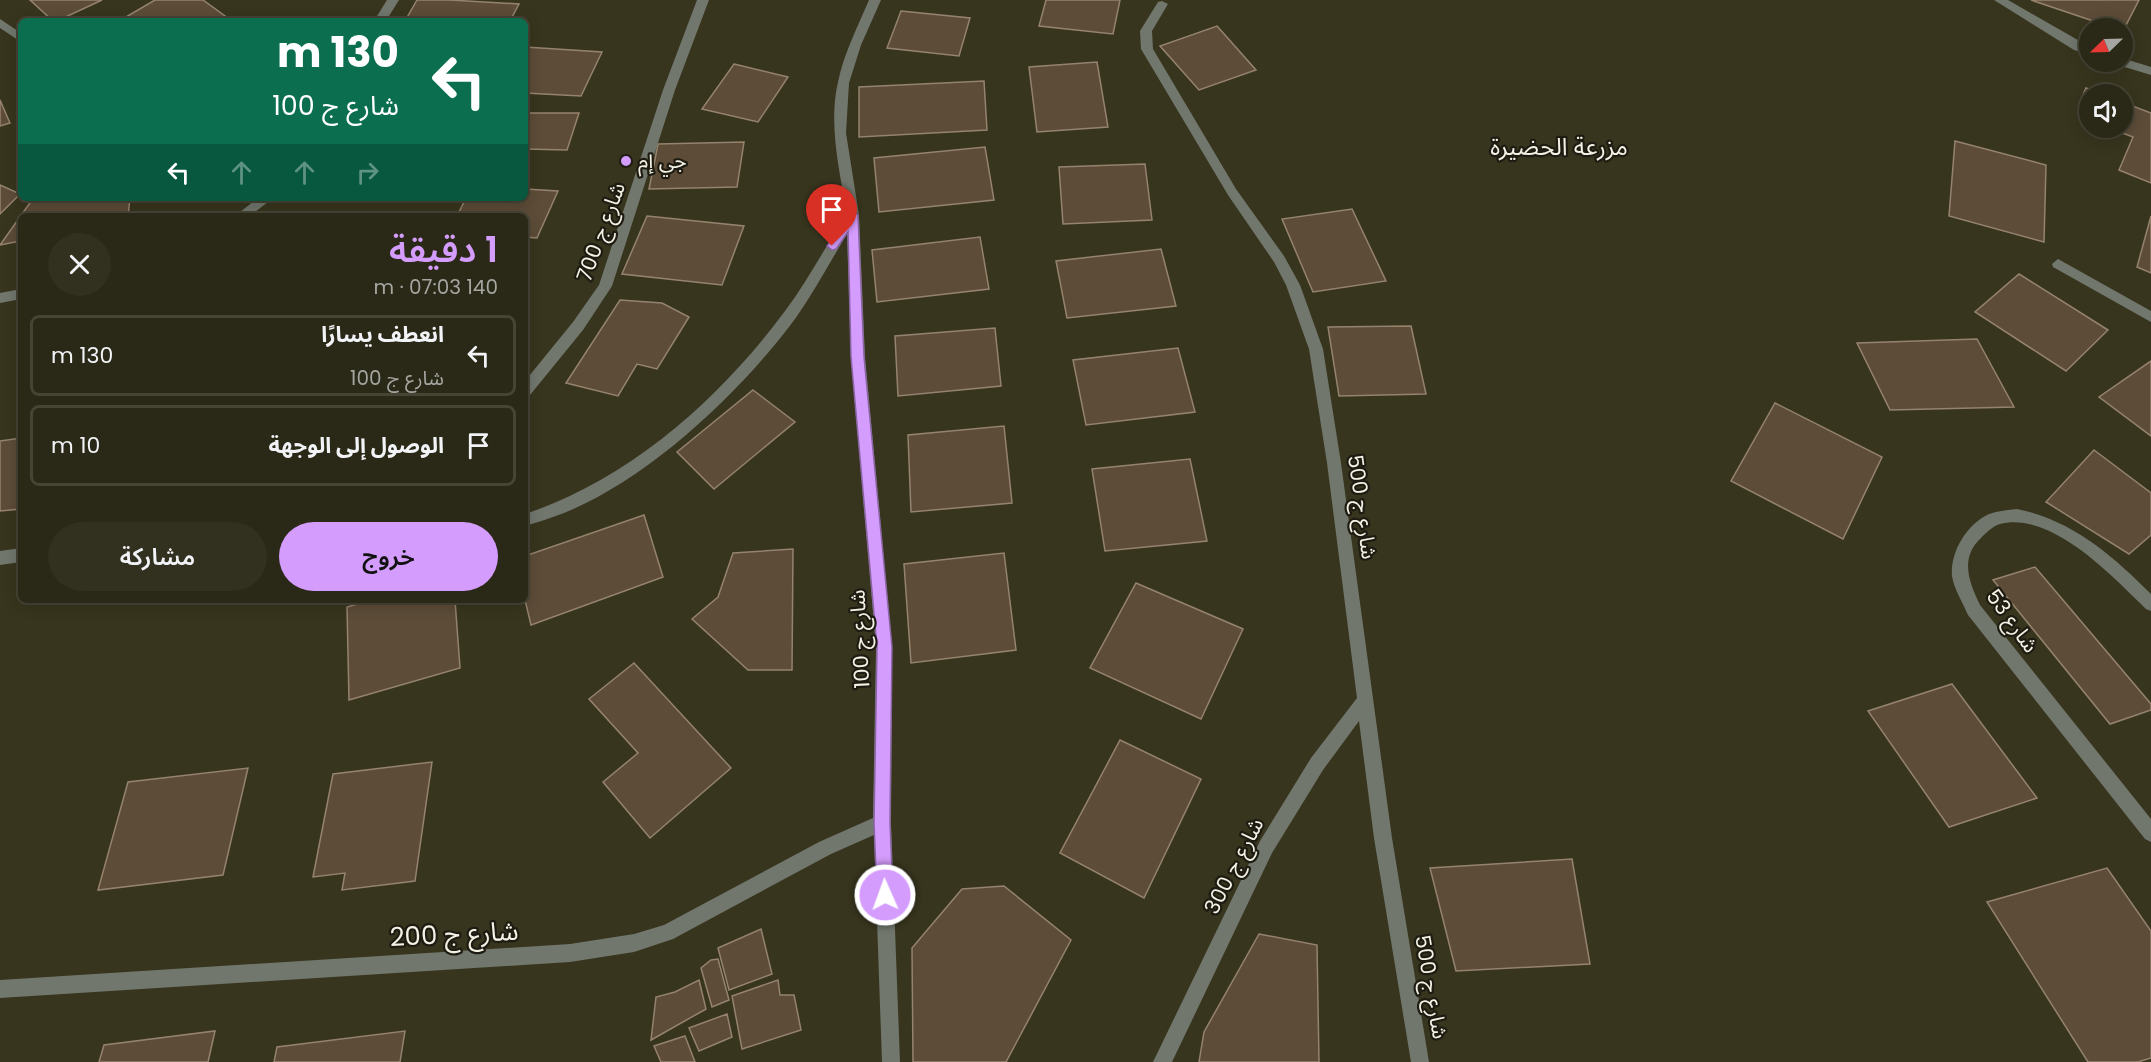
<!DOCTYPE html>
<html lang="ar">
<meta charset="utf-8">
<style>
:root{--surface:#2a2816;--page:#32301f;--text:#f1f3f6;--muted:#a5a6a1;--line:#464435;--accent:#d49cfc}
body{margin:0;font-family:Poppins,"Noto Sans Arabic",sans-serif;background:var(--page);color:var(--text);direction:rtl;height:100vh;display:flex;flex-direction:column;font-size:22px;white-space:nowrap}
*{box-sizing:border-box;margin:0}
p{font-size:20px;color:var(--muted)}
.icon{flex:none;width:33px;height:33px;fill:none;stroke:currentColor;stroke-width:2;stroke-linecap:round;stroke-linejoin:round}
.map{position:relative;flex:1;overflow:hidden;direction:ltr}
.sheet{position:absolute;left:18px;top:213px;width:510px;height:390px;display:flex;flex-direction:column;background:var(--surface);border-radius:9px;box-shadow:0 3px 15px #0003,0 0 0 2px var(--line);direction:rtl}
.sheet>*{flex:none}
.guide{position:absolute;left:18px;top:18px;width:510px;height:183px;border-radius:9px;box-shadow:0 3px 15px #0003,0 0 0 2px var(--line);direction:rtl;background:#0b6e4f;color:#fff;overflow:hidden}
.needle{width:39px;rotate:247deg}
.controls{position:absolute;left:2079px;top:18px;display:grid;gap:12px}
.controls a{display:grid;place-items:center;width:54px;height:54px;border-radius:50%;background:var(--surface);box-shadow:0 3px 15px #0003,0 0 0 2px var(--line);font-size:30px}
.pin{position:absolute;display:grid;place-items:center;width:51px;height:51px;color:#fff;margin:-62px -26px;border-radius:50% 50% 50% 0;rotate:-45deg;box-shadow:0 0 6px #0007}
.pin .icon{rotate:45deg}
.me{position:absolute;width:66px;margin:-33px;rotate:358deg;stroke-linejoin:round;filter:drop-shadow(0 0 4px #0008)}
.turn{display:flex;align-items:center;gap:21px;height:126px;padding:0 30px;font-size:27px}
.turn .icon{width:78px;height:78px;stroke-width:2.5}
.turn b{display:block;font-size:42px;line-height:51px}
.lanes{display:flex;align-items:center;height:57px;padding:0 30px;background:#0003;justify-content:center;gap:30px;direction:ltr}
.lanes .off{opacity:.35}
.round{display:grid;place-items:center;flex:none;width:63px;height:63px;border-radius:32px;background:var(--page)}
.head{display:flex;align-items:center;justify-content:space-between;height:102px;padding:0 30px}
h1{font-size:36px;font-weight:600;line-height:45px;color:var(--accent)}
.button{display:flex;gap:12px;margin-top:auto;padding:12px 30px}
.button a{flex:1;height:69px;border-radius:36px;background:var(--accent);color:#111;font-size:24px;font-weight:600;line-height:69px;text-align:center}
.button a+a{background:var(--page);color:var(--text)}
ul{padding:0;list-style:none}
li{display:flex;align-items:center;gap:18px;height:81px;margin:0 12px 9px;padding:0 18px;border:3px solid var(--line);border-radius:9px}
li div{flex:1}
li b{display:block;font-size:22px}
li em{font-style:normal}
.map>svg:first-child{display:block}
</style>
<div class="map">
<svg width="2151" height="1062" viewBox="0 0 2151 1062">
<rect width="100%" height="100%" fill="#38351e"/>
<g fill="#5c4c38" stroke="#95836e" stroke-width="1.5">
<polygon points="30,0 102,0 57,21 53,21"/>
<polygon points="155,0 203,0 232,21 119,21"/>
<polygon points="417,0 450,0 519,4 510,21 405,21"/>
<polygon points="1046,0 1120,0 1113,34 1039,26"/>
<polygon points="2031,0 2139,0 2123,31"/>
<polygon points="901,11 970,18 959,56 887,48"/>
<polygon points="1217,26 1256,70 1199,90 1160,46"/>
<polygon points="525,47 602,52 581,96 525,93"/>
<polygon points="1097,62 1108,127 1037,132 1029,67"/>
<polygon points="734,64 788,77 758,122 702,109"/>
<polygon points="984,81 987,130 859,137 859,87"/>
<polygon points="2086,88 2103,94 2090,94 2090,120 2079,104"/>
<polygon points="0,100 10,123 0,126"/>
<polygon points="2122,102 2151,113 2151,183 2119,170 2133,137 2109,128 2122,128"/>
<polygon points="525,113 579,113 567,150 525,149"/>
<polygon points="1955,141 2046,165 2044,242 1949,216"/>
<polygon points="744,142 737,187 649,189 658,144"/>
<polygon points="985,147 994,200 879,212 874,158"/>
<polygon points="1145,164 1152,220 1063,224 1059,167"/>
<polygon points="0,185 20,194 0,214"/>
<polygon points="525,189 558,191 537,238 525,237 525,216 457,216 466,198 525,198"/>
<polygon points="49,198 130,198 128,216 21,216 21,241 0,245 32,200"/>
<polygon points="1352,209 1386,281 1313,292 1282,219"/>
<polygon points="647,216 744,226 722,285 622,274"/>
<polygon points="2151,216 2151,273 2137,267"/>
<polygon points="980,237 989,289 877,302 872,250"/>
<polygon points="1161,249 1176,306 1067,318 1056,261"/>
<polygon points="2019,274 2108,330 2066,371 1975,312"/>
<polygon points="620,300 662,303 689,317 657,369 637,364 618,396 566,383"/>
<polygon points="1411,326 1426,394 1339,396 1328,327"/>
<polygon points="995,328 1001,386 898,396 895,336"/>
<polygon points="1977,339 2014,407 1890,410 1857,343"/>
<polygon points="1178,348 1195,412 1086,425 1073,360"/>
<polygon points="2151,361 2151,436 2099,397"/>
<polygon points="753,390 795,422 714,489 677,452"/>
<polygon points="1775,403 1882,457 1843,539 1731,481"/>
<polygon points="1004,426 1012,503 911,512 908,435"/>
<polygon points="21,438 21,509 0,511 0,441"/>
<polygon points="2094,450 2151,493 2151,535 2129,554 2046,502"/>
<polygon points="1190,459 1207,541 1105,551 1092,469"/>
<polygon points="644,515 663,577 531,625 525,600 525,556"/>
<polygon points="793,549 792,670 748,670 692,619 718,597 733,553"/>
<polygon points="1004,553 1016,650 911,663 904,564"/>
<polygon points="2035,567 2151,704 2151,710 2110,724 1993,580"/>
<polygon points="1136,583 1243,629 1201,719 1090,668"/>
<polygon points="372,600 455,600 460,668 349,700 347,607"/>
<polygon points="634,663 731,768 650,838 603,782 638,753 589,699"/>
<polygon points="1952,684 2037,798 1949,827 1868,711"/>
<polygon points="1120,740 1201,779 1144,898 1060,853"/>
<polygon points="432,762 415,881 342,890 345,873 313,877 333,774"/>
<polygon points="248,768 223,875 98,890 128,782"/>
<polygon points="1572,859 1590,964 1456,971 1430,868"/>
<polygon points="2107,868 2151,931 2151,1058 2138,1062 2088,1062 1987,902"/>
<polygon points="1004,886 1071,940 1006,1062 913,1062 912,948 962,889"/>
<polygon points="761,929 772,974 729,990 718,948"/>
<polygon points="1259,934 1317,945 1319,1062 1199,1062 1204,1032"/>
<polygon points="718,959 729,1000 712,1007 701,968 711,960"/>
<polygon points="699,980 706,1009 651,1040 656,997 675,992"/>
<polygon points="778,980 780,995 794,995 801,1030 742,1049 732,996"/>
<polygon points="727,1014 732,1037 699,1051 689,1028"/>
<polygon points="215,1031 208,1062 99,1062 104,1045"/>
<polygon points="405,1031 400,1062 274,1062 277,1047"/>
<polygon points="685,1036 695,1062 661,1062 654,1046"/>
</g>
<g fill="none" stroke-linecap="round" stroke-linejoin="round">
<g fill="#71776d" fill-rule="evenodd">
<polygon points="387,0 399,0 386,21 374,21"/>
<polygon points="697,0 709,0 675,90 612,286 583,330 530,395 525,397 525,381 573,322 599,285 663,90"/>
<path d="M869,0h12l-20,45 -12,38 -3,50 13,82 6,142 27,290 -1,176 9,239h-18l-8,-227 -43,19 -158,85 -39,13 -64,10 -570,36v-18l570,-36 64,-10 30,-9 155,-83 54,-24 3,-171 -25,-290 -4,-123c-17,28 -33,58 -52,85 -54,73 -146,160 -231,194 -13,5 -26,9 -39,13v-12c104,-34 196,-116 260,-203 23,-30 40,-65 62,-96 -7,-43 -19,-90 -9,-133 6,-29 20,-56 31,-82z"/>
<polygon points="1994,0 2008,0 2090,47 2090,55 2074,50"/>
<polygon points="1162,1 1168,4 1152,31 1153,49 1236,189 1284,256 1300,285 1323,349 1341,463 1392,838 1429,1062 1411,1062 1374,838 1359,721 1323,770 1272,853 1172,1062 1153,1062 1260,841 1311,758 1357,698 1327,463 1309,349 1286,285 1274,262 1228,195 1141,49 1140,31 1158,2"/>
<polygon points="0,19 21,33 21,42 0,28"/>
<polygon points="2122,58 2151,67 2151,75 2118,65 2117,62 2122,62"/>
<polygon points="258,198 273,198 250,216 235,216"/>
<polygon points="2058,259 2151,311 2151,322 2053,267 2052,264"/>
<polygon points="21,289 21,299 0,303 0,293"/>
<path d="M2017,509c55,11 95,46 134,85v17l-5,-2c-34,-33 -94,-98 -146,-85 -8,2 -16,11 -22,17 -18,20 -8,43 2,64l171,214v23l-6,-3 -177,-224c-5,-12 -14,-26 -16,-39 -2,-24 15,-52 37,-62 9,-3 19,-4 28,-5z"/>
<polygon points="21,548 21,562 0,565 0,551"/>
</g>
</g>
<polygon fill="#d49cfc" stroke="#8a65a4" stroke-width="1.5" points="853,211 858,215 864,357 892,647 890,823 893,895 891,900 885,903 879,900 877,895 874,823 877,647 851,357 848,232 836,249 832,250 827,246 849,212"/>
<circle fill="#d49cfc" stroke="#1e1c12" stroke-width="2" cx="626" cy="161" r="6"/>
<g text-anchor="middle" stroke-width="4.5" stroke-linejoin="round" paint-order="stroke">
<g font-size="21" fill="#f4f2e4" stroke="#1e1c12" text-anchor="start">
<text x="638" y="168">جي إم</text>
</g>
<g font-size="21" fill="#f4f2e4" stroke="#1e1c12">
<text transform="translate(601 232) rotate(-70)" y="7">شارع ج 700</text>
<text transform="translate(1362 507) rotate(82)" y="7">شارع ج 500</text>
<text transform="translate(2012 621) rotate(54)" y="7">شارع 53</text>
<text transform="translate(860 639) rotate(-93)" y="7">شارع ج 100</text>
<text transform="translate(1234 866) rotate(-63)" y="7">شارع ج 300</text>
<text transform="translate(1431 987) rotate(80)" y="7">شارع ج 500</text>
</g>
<g font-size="24" fill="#f4f2e4" stroke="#1e1c12">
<text x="1559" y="155">مزرعة الحضيرة</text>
</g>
<g font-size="26" fill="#f4f2e4" stroke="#1e1c12">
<text transform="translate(454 934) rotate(-3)" y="9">شارع ج 200</text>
</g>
</g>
</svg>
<div class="controls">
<a><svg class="needle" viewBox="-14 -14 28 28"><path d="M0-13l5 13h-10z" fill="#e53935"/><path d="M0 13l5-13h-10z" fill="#a5a6a1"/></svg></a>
<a><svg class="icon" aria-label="sound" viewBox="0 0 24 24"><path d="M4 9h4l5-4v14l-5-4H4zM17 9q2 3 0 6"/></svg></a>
</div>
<div class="pin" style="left:832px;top:246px;background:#d93025"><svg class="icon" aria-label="arrive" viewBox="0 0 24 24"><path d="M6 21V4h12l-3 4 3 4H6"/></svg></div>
<svg class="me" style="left:885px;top:895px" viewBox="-20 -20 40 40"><circle r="17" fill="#d49cfc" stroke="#fff" stroke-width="3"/><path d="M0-11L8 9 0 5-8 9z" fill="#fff"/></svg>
<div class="guide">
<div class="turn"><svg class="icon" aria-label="left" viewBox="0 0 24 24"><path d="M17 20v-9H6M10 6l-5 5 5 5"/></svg><div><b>130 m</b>شارع ج 100</div></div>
<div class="lanes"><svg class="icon" aria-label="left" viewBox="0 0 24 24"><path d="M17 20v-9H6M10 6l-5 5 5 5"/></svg><svg class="icon off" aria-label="ahead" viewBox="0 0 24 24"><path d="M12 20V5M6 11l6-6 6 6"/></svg><svg class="icon off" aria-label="ahead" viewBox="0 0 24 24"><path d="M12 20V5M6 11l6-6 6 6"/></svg><svg class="icon off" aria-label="right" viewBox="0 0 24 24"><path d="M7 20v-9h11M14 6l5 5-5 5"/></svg></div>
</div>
<section class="sheet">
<div class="head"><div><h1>1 دقيقة</h1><p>140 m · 07:03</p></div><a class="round"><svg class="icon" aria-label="close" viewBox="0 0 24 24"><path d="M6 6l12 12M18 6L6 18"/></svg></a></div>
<ul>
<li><svg class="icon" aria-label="left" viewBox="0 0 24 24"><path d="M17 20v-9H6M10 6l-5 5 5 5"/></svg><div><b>انعطف يسارًا</b><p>شارع ج 100</p></div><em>130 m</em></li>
<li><svg class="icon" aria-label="arrive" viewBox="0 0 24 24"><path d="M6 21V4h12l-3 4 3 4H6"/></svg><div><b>الوصول إلى الوجهة</b></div><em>10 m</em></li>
</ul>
<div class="button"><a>خروج</a><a>مشاركة</a></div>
</section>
</div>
